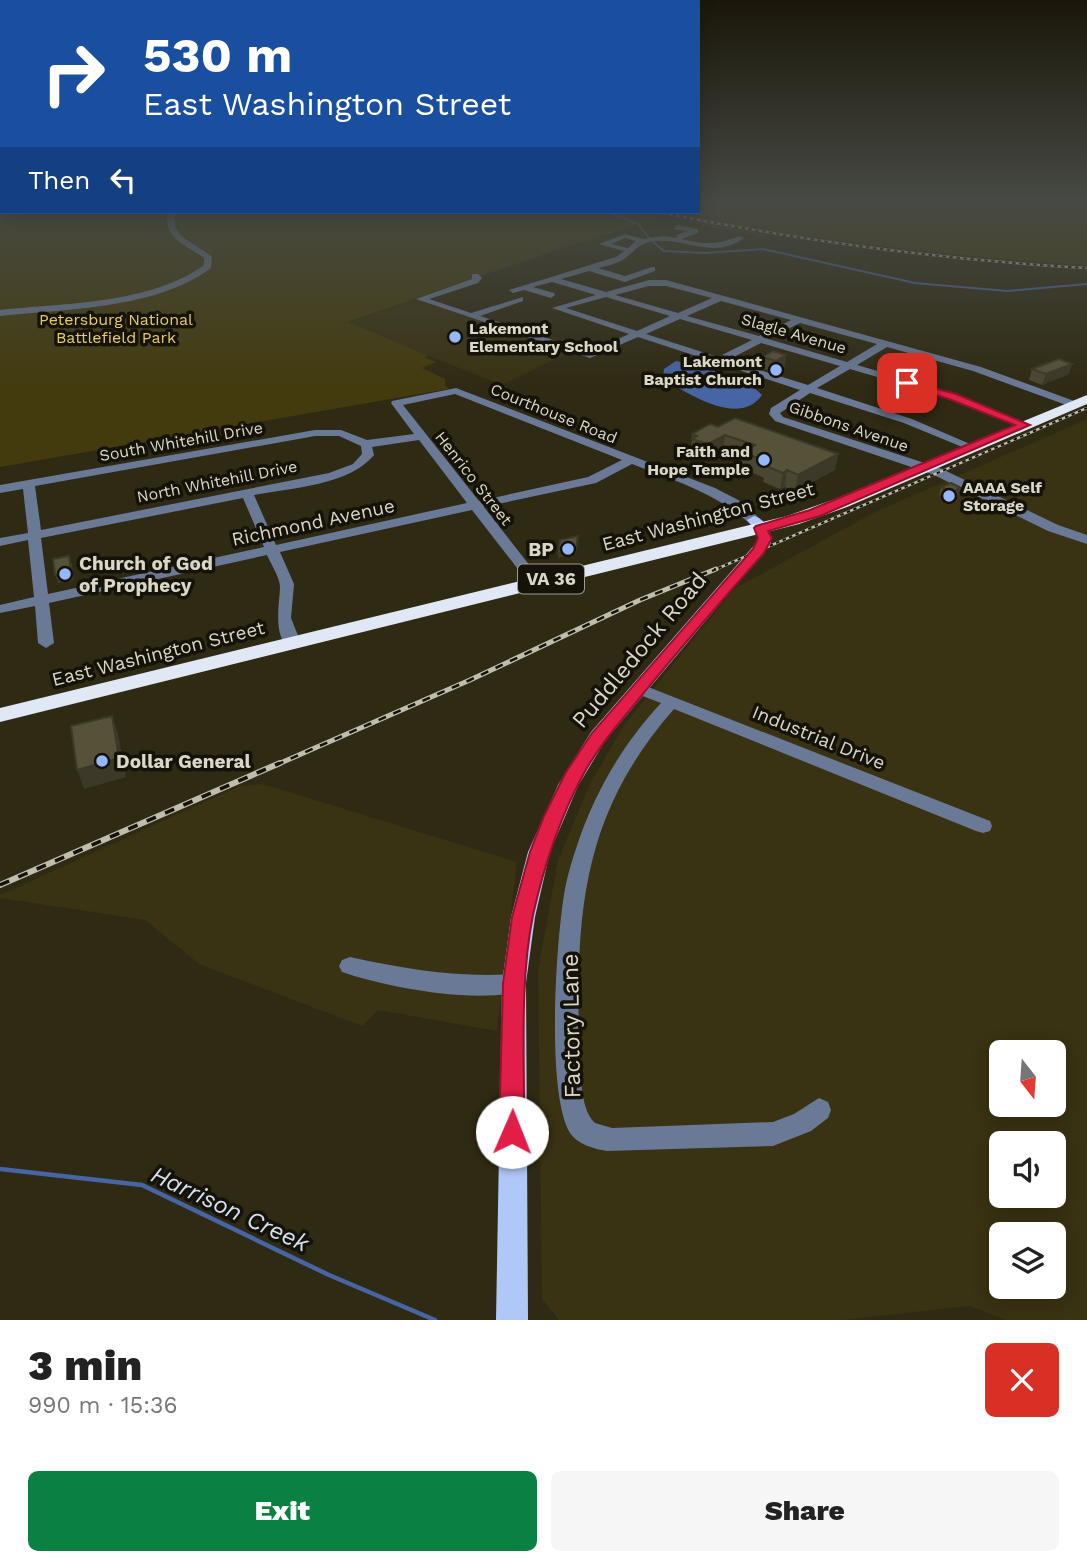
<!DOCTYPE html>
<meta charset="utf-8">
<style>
:root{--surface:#fff;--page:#f6f6f6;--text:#222;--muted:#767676;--accent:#0b8043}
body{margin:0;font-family:"Work Sans",sans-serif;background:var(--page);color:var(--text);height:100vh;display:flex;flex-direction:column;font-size:26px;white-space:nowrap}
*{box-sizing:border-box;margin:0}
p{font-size:23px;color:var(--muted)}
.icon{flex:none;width:38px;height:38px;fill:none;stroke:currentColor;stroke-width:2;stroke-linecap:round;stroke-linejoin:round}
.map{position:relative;height:1320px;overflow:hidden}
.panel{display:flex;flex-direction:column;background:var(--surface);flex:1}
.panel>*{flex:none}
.hud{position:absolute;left:0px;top:0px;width:700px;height:214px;box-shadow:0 4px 18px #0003;background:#1a4fa0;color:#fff;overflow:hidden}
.needle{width:46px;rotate:163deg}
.controls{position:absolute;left:989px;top:1040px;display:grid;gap:14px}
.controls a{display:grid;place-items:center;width:77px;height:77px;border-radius:10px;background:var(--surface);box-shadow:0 4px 18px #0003;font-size:35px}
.pin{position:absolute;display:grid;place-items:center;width:60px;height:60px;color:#fff;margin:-30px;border-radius:14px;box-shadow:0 4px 10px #0006}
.me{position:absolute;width:77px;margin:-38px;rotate:1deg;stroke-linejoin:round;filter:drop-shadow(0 0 5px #0008)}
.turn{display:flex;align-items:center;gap:24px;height:147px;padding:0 28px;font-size:32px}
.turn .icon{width:91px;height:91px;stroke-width:2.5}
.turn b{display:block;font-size:49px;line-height:60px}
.then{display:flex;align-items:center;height:66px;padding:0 28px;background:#0003;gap:14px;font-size:26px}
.round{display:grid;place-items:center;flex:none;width:74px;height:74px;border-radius:10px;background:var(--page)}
.overview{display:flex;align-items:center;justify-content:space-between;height:119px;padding:0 28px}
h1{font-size:42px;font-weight:800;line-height:52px}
.button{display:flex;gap:14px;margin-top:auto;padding:14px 28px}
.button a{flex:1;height:80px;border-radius:10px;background:var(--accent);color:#fff;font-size:28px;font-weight:800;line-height:80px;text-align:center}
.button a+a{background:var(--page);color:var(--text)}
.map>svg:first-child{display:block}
</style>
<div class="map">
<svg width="1087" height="1320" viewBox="0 0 1087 1320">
<rect width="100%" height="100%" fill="#2f2a13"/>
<g fill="#393213" fill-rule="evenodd">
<polygon points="416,299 570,352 502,385 347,323"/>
<path d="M1087,419v901h-81l-37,-14 -126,14h-284l-17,-21 -4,-329 20,-110 33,-78 33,-57 110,-136 139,-76zM1001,1052h53v52h-53zM1001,1143h53v52h-53zM1001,1234h53v52h-53z"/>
<polygon points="263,784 517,862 497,1031 378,1010 362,1026 199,964 145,920 0,898 0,895 240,786"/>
</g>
<g fill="#433b0e">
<polygon points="0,202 2,212 654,212 768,235 759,238 754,235 662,217 548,253 348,322 427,355 425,358 436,362 422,368 445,379 445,385 448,389 0,467"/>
<path d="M698,202h330c8,5 44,-1 59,3v4l-8,4 8,2v50c-142,-8 -280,-26 -419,-53h30z"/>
</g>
<path fill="#4765a4" d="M676,361c23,5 71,17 86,34 -23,33 -74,-2 -99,-16l1,-10z"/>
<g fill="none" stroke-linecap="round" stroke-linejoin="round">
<g stroke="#4765a4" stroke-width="2">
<polyline points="608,212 638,224 649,238"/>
<polyline points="652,241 664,251 705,253 763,249 915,283 1007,291 1087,284"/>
</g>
<polyline stroke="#4765a4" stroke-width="4.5" points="0,1169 142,1185 329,1275 435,1320"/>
<g fill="#6a7996" fill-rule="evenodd">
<polygon points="1077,202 1087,202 1087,205 1078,203"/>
<path d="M168,212h7c-5,27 21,30 37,45l-1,11c-55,41 -145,41 -211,48v-6c64,-7 151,-6 204,-45v-7c-18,-13 -42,-20 -36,-46z"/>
<path d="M677,225l21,4v4l-17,6c26,6 34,6 59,-3l4,2c-30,22 -57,0 -89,3 -15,1 -21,11 -31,18 -8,5 -17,7 -26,9l27,8 27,-9h3v4l-30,11 -36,-11 -28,8 45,13 43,-12h17l315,87 96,35v4h-8l-96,-35 -86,-24 -30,18 93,27 81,33 -10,2 -79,-31 -92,-27 -33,19 95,31 65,28 -6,3 -4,-1 -63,-26 -94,-30 -30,20 3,4 157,51 118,57 29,10v9l-39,-13 -116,-57 -157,-53 -6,-7 2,-6 29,-18 -162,-53 -48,21 -174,-59 56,-20v-5h6l4,4 -4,5 -49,16 42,14 52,-16v4l-43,15 110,36 39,-18 -77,-26 44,-13 -44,-13 -19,5 21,6 1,2 -4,3 -27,-8 -11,3 -4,-3 107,-33 8,-6 -25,-7 26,-10 18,5 20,-3 14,2v-3l10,-4 -13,-2zM625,238l11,3 -8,7 -17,-4zM649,286h17l46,12 -34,15 -63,-18zM606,297l64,19 -33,15 -71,-23zM721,301l70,19 -32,16 -72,-20zM680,319l72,21 -34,17 -72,-23zM800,323l77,21 -30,18 -79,-23zM761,343l79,23 -32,19 -80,-25z"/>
<path d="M456,388l259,100 27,14 19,18 -2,3h-10c-33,-30 -76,-43 -117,-59l-36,19 -112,24 57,73 2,3 -2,3h-10l-59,-76 -192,42 14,32 -3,34 10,25 -8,5c-22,-6 -13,-46 -13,-62 -1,-10 -9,-22 -13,-31l-218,48 5,40 -8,5 -8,-5 -3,-37 -35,7v-8l34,-8 -6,-57 -28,6v-8l28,-5 -5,-44 -23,4v-8l315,-55h26l26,10 47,-6 -23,-31 1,-2zM455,394l167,66 -34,17 -109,24 -76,-96zM315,436h24l22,10 1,8 -9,10 -24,9 -288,57 -6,-44zM419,440l48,63 -191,42 -22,-50c37,-7 96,-10 120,-40l-2,-8zM243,498l21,49 -216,47 -7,-56z"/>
<path d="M638,683l352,138 2,5 -2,5 -7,2 -7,-2 -302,-122c-91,104 -98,200 -95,333 1,21 0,67 16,81l17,5 161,-6 21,-8 25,-16 9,4 3,8 -3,8 -17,13 -38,15 -166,5c-13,-2 -30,-7 -37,-18 -24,-40 -14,-190 -6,-238 3,-20 10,-41 17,-61 18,-49 44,-92 80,-131l-29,-11 -2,-4z"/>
<path d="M350,957c55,12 108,21 164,17l8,2 3,7 -3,7c-43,15 -137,-3 -180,-18l-3,-6 3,-6z"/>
</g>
<path fill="#b0c8f8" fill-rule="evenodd" d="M754,516c12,3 17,16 17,27l-166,198 -27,45 -28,66 -15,65 -9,66 2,337h-32l6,-337 9,-66 17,-65 30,-67 33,-53 166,-190v-9l-10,-13z"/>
<polygon fill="#e0e8f6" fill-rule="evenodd" points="1087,395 1087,404 847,507 799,524 0,722 0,708 787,516 835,499"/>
<g stroke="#c1bdae" stroke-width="2.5">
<g id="rail-far2">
<path d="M659,212c142,29 284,48 428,56"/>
<polyline points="712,571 1087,408"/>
</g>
</g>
<g stroke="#c1bdae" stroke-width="5">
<polyline id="rail-far1" points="276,765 470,680 640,600 716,569"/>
</g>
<g stroke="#c1bdae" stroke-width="6">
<polyline id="rail" points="0,885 280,763"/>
</g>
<use href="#rail-far2" stroke="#151309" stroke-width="2" stroke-dasharray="3.5" stroke-linecap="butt"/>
<use href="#rail-far1" stroke="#151309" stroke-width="2.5" stroke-dasharray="8" stroke-linecap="butt"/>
<use href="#rail" stroke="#151309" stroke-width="3.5" stroke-dasharray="10" stroke-linecap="butt"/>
</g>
<g fill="#4a4631">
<polygon points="773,351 785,366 774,372 761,368 763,357"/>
<polygon points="1032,369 1069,374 1042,385 1029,380"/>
<polygon points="718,427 838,454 835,470 795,491 785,487 780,489 763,482 764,478 740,467 742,457 723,450 706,460 691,454 692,434"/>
<polygon points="941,487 959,496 949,500 939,495"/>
</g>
<g fill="#3c3928">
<polygon points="786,355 785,366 774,372 776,361"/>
<polygon points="1072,364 1069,374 1042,385 1046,374"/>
<polygon points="725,435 723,450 706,460 708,444"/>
<polygon points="838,454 835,470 795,491 798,475"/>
<polygon points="787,470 785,487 780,489 783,473"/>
<polygon points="961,488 959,496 949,500 952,492"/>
<polygon points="578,536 576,553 558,558 558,553"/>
<polygon points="69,556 72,564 74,580 58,583 55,575"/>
<polygon points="112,716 118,734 126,777 84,789 77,770"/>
</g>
<g fill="#565139" stroke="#3c3928" stroke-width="2">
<polygon points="773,351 786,355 776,361 763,357"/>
<polygon points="1059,359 1072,364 1046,374 1032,369"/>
<polygon points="735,418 838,454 798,475 787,470 783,473 766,466 770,463 743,452 755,445 725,435 708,444 692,439 697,436 692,434 710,424 718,427"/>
<polygon points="951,483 961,488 952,492 941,487"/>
<polygon points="578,536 576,549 558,553 560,540"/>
<polygon points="69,556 71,571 55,575 53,559"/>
<polygon points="112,716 119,758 77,770 71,726"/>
</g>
<linearGradient id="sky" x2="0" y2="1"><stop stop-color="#1a170a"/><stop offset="0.52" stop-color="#474a44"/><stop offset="1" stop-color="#474a44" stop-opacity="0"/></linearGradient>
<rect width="1087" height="387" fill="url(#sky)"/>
<path fill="#e11d48" stroke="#92132f" stroke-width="2" d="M903,380l53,14 74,31 -210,91 -52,15 4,7 -8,15c-41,46 -82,93 -121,141 -21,26 -44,51 -60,81 -24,44 -39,91 -50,140 -14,70 -8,146 -9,217l-3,9 -9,4 -9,-4 -4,-9 4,-149 9,-66 18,-65 14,-36 22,-44 26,-39 161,-184 5,-11 -4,-10 2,-2 54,-16 205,-85 -66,-26 -46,-14z"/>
<g fill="#94b7fd" stroke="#151309" stroke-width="2.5">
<circle cx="455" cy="337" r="7"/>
<circle cx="776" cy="370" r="7"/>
<circle cx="764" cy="460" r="7"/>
<circle cx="949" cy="496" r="7"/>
<circle cx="568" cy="549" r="7"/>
<circle cx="65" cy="574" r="7"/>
<circle cx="102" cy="761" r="7"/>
</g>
<g text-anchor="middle" stroke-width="7" stroke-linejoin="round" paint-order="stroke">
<g font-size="16" fill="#e5ce5b" stroke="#151309">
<text x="116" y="325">Petersburg National<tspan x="116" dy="18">Battlefield Park</tspan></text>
</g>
<g font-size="16" font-weight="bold" fill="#dad7c9" stroke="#151309" text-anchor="start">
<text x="469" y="334">Lakemont<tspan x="469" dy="18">Elementary School</tspan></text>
<text x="762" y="367" text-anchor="end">Lakemont<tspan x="762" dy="18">Baptist Church</tspan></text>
<text x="750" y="457" text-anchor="end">Faith and<tspan x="750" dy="18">Hope Temple</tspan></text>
<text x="963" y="493">AAAA Self<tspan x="963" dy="18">Storage</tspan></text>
</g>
<g font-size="16" fill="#dad7c9" stroke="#151309">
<text transform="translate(794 333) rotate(16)" y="6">Slagle Avenue</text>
<text transform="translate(554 413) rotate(22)" y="6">Courthouse Road</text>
<text transform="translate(849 426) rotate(19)" y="6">Gibbons Avenue</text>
<text transform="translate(181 441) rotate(-10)" y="6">South Whitehill Drive</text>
<text transform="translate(474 478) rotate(52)" y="6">Henrico Street</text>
<text transform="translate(217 481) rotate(-11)" y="6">North Whitehill Drive</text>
</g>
<rect fill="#151309" stroke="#9f9c8f" stroke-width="2" x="518" y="564.5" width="66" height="29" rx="5"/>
<g font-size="18" font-weight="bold" fill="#dad7c9">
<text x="551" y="585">VA 36</text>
</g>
<g font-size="19" fill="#dad7c9" stroke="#151309">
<text transform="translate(708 516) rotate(-15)" y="7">East Washington Street</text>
<text transform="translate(313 522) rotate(-12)" y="7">Richmond Avenue</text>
<text transform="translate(158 653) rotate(-14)" y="7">East Washington Street</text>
<text transform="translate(819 737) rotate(22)" y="7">Industrial Drive</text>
</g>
<g font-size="19" font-weight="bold" fill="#dad7c9" stroke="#151309" text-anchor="start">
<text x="554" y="556" text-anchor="end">BP</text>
<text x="79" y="570">Church of God<tspan x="79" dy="22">of Prophecy</tspan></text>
<text x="116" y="768">Dollar General</text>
</g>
<g font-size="23" fill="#dad7c9" stroke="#151309">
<text transform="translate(639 650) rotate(-50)" y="8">Puddledock Road</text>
<text transform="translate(571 1026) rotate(-91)" y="8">Factory Lane</text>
</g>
<g font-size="24" font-style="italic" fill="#d5dff1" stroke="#151309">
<text transform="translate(230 1209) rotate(25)" y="8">Harrison Creek</text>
</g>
</g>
</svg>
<div class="controls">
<a><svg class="needle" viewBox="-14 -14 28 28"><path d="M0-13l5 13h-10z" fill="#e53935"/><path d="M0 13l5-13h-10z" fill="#767676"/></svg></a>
<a><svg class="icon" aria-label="sound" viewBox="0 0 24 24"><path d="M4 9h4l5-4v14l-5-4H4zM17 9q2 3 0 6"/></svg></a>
<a><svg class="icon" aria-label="layers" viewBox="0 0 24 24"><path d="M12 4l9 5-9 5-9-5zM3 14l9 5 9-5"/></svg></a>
</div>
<div class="pin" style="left:907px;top:383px;background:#d93025"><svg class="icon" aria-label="arrive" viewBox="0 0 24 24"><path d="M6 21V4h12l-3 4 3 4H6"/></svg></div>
<svg class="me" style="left:512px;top:1132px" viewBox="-20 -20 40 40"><circle r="19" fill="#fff"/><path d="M0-13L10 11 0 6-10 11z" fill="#e11d48"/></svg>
<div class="hud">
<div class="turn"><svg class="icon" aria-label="right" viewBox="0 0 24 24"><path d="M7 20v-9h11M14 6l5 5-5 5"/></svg><div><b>530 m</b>East Washington Street</div></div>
<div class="then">Then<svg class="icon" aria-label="left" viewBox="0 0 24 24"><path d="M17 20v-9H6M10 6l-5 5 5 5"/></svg></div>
</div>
</div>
<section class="panel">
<div class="overview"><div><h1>3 min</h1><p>990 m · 15:36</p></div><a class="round" style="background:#d93025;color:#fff"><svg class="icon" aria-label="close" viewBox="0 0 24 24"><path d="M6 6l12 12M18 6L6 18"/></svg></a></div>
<div class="button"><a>Exit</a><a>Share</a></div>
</section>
